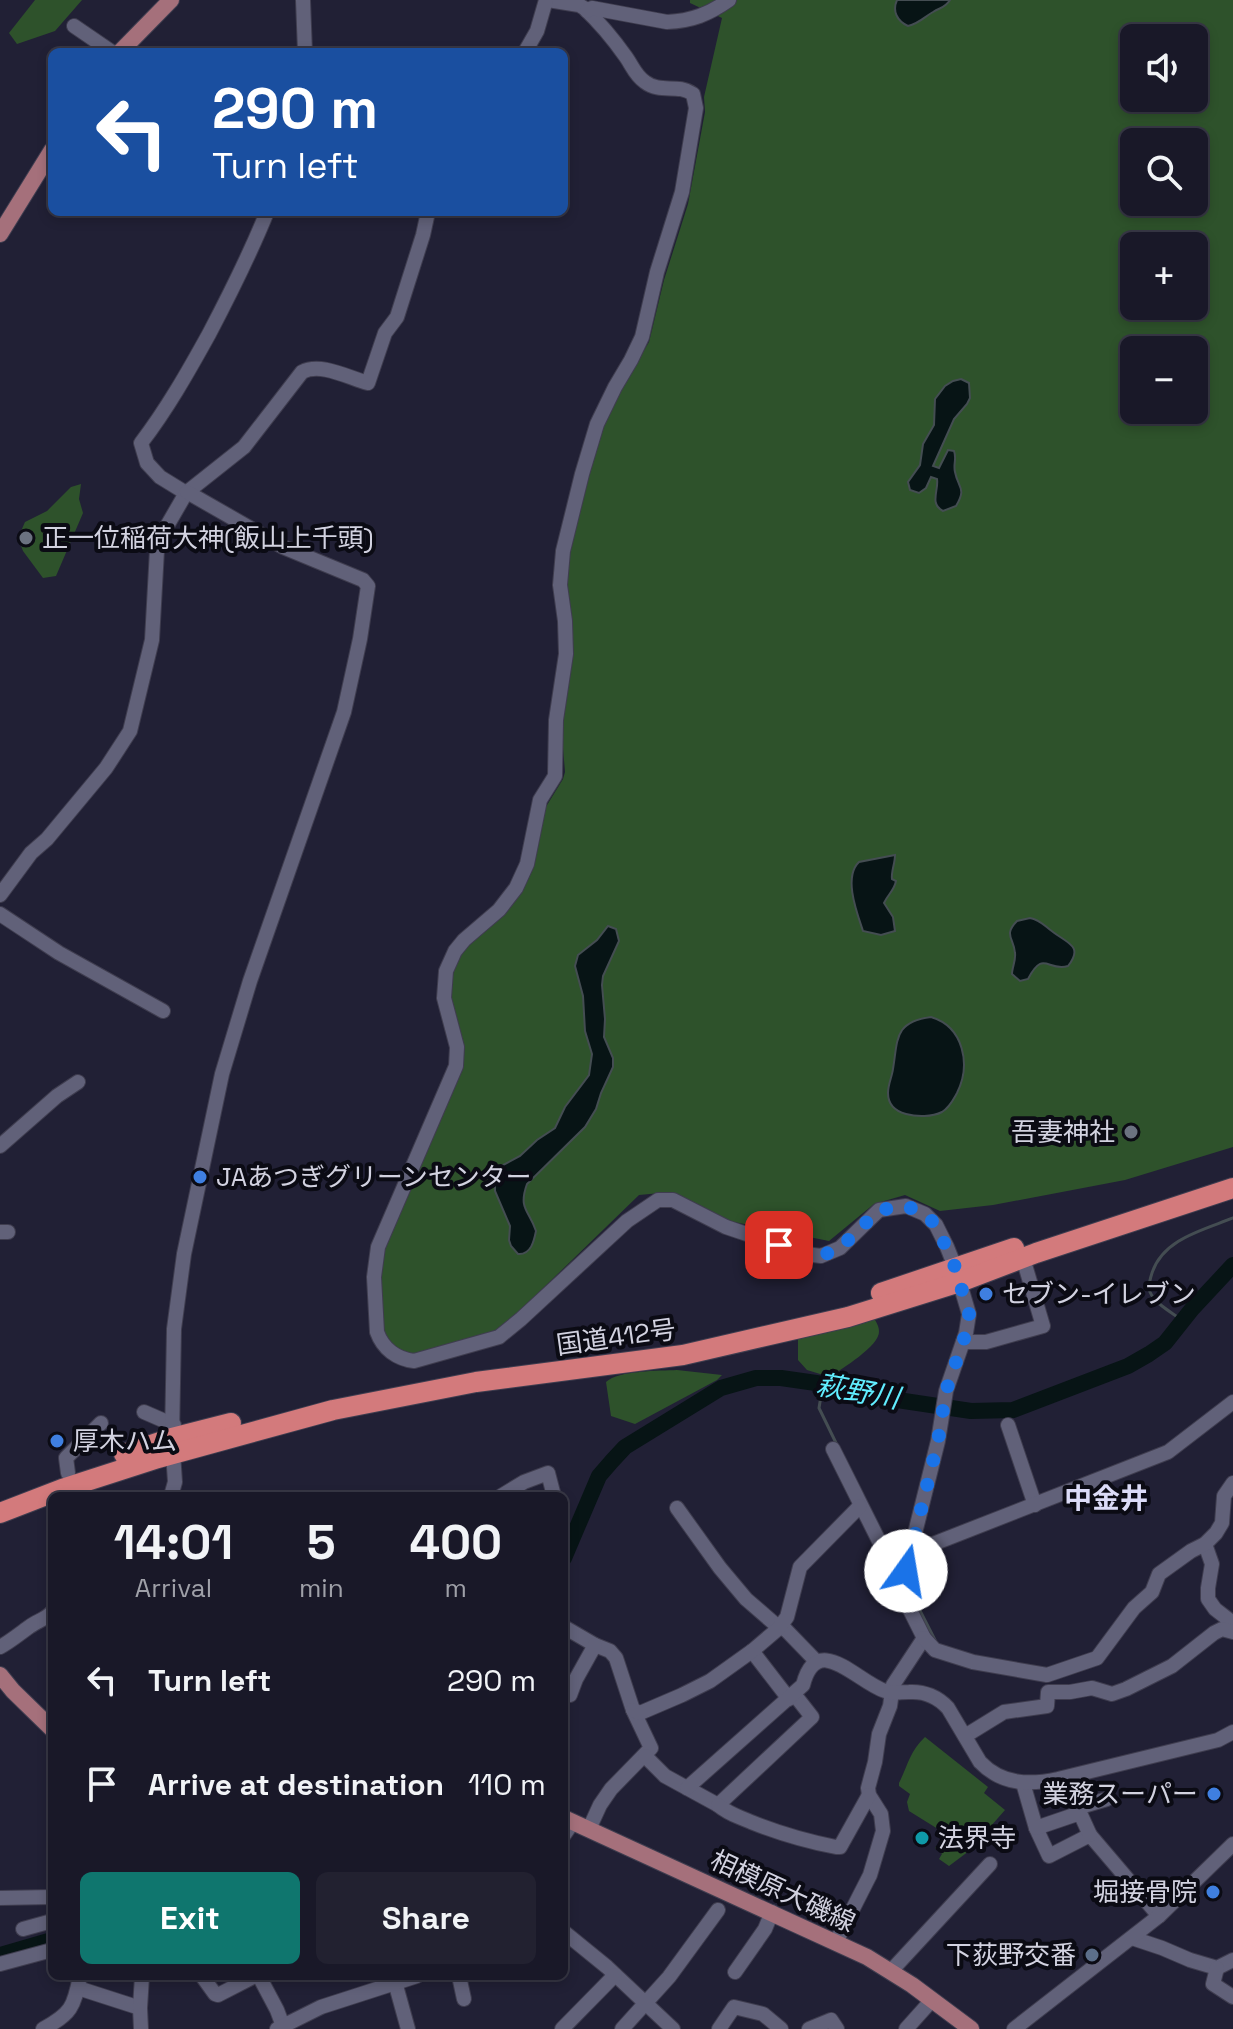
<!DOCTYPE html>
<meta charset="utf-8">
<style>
:root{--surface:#191828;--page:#222130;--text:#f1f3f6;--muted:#9fa0a8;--line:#373745;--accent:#0f766e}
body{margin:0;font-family:"Space Grotesk","Noto Sans JP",sans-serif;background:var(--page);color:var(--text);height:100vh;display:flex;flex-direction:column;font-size:30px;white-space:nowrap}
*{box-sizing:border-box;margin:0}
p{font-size:26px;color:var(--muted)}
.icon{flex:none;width:44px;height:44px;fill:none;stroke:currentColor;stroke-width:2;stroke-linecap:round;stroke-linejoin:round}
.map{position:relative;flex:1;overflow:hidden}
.details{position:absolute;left:48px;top:1492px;width:520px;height:488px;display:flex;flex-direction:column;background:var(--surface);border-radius:12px;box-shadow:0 4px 12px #0003,0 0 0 2px var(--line)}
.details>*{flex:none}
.guide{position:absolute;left:48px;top:48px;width:520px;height:168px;border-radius:12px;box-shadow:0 4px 12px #0003,0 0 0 2px var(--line);background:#1a4fa0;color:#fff;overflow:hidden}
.buttons{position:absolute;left:1120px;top:24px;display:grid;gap:16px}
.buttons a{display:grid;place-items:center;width:88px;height:88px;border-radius:12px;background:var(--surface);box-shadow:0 4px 12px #0003,0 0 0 2px var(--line);font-size:40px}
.pin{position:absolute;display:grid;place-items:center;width:68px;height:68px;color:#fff;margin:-34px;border-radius:16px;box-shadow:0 4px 12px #0006}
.me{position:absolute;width:88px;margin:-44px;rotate:13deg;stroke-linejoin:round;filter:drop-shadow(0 0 6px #0008)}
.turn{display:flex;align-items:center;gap:28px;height:168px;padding:0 32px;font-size:36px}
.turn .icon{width:104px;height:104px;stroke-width:2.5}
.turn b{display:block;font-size:56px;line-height:68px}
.eta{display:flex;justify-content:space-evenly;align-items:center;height:136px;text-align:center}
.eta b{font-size:48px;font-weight:700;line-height:56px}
.button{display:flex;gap:16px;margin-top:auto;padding:16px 32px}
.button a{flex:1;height:92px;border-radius:12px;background:var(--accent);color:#fff;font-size:32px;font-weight:700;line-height:92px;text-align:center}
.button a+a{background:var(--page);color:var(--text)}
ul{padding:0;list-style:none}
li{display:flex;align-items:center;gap:24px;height:104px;padding:0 32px}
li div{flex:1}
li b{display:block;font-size:30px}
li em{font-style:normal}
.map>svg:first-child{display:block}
</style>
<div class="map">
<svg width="1233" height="2029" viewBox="0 0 1233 2029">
<rect width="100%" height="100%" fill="#212035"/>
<g fill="#2e522b" fill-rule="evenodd">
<polygon points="35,0 82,0 55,31 17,44 9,33"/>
<path d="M690,0h543v1147l-108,33 -132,25 -53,6 -35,-16 -31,9 -45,37 -100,-20 -58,-29 -32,3 -140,136 -83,23c-11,-1 -21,-4 -28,-14 -13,-17 -6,-81 -1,-101l73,-169 -9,-67v-26l6,-19 71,-81 8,-24 8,-43 19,-31 2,-7 -3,-36 4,-152 3,-34 29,-112 22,-48 29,-48 15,-62 24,-76 17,-92 -1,-15 18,-79 -32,-15zM1134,38h60v60h-60zM1134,142h60v60h-60zM1134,246h60v60h-60zM1134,350h60v60h-60z"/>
<polygon points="81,484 79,499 83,513 56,576 43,578 23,551 18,538 25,522 47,511 71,487"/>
<path d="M874,1318c2,4 5,8 5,13 1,15 -38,38 -49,46l-23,-7 -9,-10v-22z"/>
<path d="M677,1370l45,5 -5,5 -82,44 -24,-8 -5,-34c13,-12 53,-11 71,-12z"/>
<path d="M925,1737l63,50 -4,6 21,17 -36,41 -20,15 -10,-7 3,-5 -7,-6 11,-14 -37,-23 -2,-9 3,-8 -11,-8v-3c9,-18 11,-32 26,-46z"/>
</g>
<g fill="#071415" stroke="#444d52" stroke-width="2">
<path d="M897,0h53c-5,8 -9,7 -17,12 -9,5 -13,11 -25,14 -11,-5 -16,-15 -11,-26z"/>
<path d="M961,379l8,4 1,15 -3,6 -13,15 -21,47 6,2 9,-18 6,1c3,8 -1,13 1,21 3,16 12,16 1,34l-13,5c-14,-7 -4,-21 -6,-32l-6,-2 -5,11 -7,5 -9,-3 -2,-8 12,-17 3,-21 11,-19 1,-26 10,-13 8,-5z"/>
<path d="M895,855c0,9 -4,16 -3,24l4,2c-2,10 -8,13 -12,22l9,14 2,14 -14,4 -18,-4c-6,-18 -20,-54 -4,-69z"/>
<path d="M1030,918c11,2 14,8 23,14 14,11 31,14 15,34 -21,6 -24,-17 -40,13l-8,2 -8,-7c0,-6 4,-14 3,-21 -1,-15 -12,-18 2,-32z"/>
<path d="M608,926l8,3 3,12 -16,35 -1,9 3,34 -1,18 9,21v9l-12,26 -5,16 -11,18 -58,57c-9,25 2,26 9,47 -2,10 -5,24 -18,23l-7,-8 -2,-6 1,-14 -15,-35v-16l8,-10 17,-9 17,-16 18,-12 10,-21 24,-32 3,-21 -7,-23 -2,-35 -8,-30 3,-11 19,-15z"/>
<path d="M931,1017c33,10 40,48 26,76 -4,7 -7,14 -15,19 -10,5 -25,5 -36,2 -11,-3 -18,-9 -18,-21 0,-9 4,-16 5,-24 5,-30 1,-47 38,-52z"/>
</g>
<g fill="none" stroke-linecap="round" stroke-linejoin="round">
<g stroke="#444d52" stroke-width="3">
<path d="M1183,1321c-10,-8 -28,-17 -33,-29 -2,-6 0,-13 2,-19 11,-34 51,-43 81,-55"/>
<polyline points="823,1384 819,1408 838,1447"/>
<polyline points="911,1593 935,1640"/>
</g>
<g stroke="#071415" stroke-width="16">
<polyline points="564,1558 599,1476 612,1461 625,1447 721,1388 756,1378 781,1378 823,1384 864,1395 971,1411 1013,1410 1128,1366 1149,1354 1165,1343 1192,1309 1233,1265"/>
<polyline points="0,1955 52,1940"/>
</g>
<g stroke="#3f3d4f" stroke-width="16">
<g id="minor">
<polyline points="303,0 305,52"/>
<path d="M548,0l31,5 5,3c15,14 30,32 42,49 7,10 9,18 19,25 16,12 32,1 48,12l3,14 -14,84 -25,80 -15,65 -11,23 -16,27 -18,37 -15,50 -19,77 -3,34 5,36 1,33 -10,66 -1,56 -15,24 -13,64 -11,24 -17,22 -35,30 -9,11 -9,20 -2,27 13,49 -1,19 -78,181 -4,30 3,55c6,17 20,27 37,29l85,-24 22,-18 106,-98 31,-21h15l53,27 80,27 15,2 19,-8 39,-38 27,-4 19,8 11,11 11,22 8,20 14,47 -3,19 -20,58 -8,50 -28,112 -7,36 5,17 16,32 -31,47 -3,21 -11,28 -4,28 -7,26 1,7 12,19 2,17 -13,44 -34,67"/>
<path d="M587,11l5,-3 75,14c25,-1 42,-8 62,-22"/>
<polyline points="74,26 112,52"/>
<polyline points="525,52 537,31 546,0"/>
<path d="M186,493l-26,-16 -13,-14 -6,-20c26,-34 47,-71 68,-109 21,-40 41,-80 58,-122"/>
<path d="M0,895l31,-42 16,-14 59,-71 24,-37 22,-91 5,-90 3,-12 26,-45 58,-46 58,-75c19,-10 47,6 66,11l17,-50 12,-16 26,-82 5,-23"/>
<polyline points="0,914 59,953 163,1011"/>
<polyline points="0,1146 57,1096 78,1082"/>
<polyline points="0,1232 8,1232"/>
<polyline points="963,1342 986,1342 1043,1326 1023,1258"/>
<polyline points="144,1412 174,1425"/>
<polyline points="1008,1425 1035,1505"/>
<polyline points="833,1449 903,1589"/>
<polyline points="68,1473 66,1458 101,1423"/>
<polyline points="171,1496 175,1482 172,1438 174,1329 184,1254 222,1074 250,981 344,712 360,639 368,586 363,580 283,547 187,492"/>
<polyline points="501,1496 524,1482 548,1473 554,1496"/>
<polyline points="677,1508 720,1568 746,1599 776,1625 786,1630 816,1661"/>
<polyline points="1205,1544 1212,1564 1208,1588 1208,1599 1215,1609 1233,1623"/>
<polyline points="910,1553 1168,1452 1233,1402"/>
<polyline points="564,1627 595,1645 610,1651 616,1658 633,1710 651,1748 611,1789 600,1805 589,1829"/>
<polyline points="924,1638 935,1650 973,1662 1047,1675 1097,1658 1134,1608 1152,1592 1159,1574 1191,1551 1205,1544 1216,1533 1222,1523 1224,1496 1233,1483"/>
<path d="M0,1647c11,-6 19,-13 29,-20 8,-6 17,-8 23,-15"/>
<polyline points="752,1651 789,1699"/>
<polyline points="564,1696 565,1694 570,1695 576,1679 595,1645"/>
<polyline points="633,1710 640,1713 682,1695 710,1681 752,1651 778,1629 787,1617 800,1567 860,1506"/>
<polyline points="965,1736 1004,1712 1047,1706 1048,1692 1070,1692 1092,1688 1112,1694 1126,1689 1172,1666 1214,1633 1222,1629 1233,1632"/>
<polyline points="645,1756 665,1776 718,1805 812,1717 794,1694"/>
<polyline points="1023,1783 1036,1828 1049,1856 1090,1835 1159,1916"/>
<path d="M687,1788l116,-103c14,-54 53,-4 82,6 8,3 15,1 24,1 15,-1 29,5 39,16l32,54c22,23 50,23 78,17l160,-39 15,-8"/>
<path d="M718,1805c12,10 20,11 33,17 30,12 54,19 85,25h4l29,-52"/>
<polyline points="1080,1813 1080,1807 1107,1799"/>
<polyline points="1036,1828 1080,1813 1090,1835"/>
<polyline points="564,1835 573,1822"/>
<polyline points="0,1898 52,1897"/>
<polyline points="23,1929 52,1921"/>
<polyline points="564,1932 607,1967 673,2029"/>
<polyline points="1132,1938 1162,1948 1190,1960 1217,1968 1233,1960"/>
<polyline points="0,1964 52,1950"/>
<polyline points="1217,1968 1213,1984 1233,1997"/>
<polyline points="891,1971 990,1864"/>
<polyline points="735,1972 765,1929 772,1912"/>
<polyline points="202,1976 215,1994 218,1995 255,1976"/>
<polyline points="259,1976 277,2010 283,2026"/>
<polyline points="459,1976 464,1999"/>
<polyline points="395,1982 408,2029"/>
<polyline points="78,1988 140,2008"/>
<path d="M43,2029c28,-15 31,-22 37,-53"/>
<polyline points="141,2029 140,2008 142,1976"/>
<polyline points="277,2029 321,2007 417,1976"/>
<polyline points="562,2029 615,1975"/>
<polyline points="622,2029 669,1977 718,1910"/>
<polyline points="719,2029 734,2007 763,2014 781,2029"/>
<polyline points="809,2029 831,2020 837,2029"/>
<polyline points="906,2029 932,2000"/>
<polyline points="1014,2029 1159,1916 1233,1844"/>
</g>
</g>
<g stroke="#3f3d4f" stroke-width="18">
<g id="major">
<polyline points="120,52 171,0"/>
<polyline points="0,234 52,150"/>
<polyline points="0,1675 13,1691 52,1729"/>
<polyline points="564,1818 867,1957 912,1985 971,2029"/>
</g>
</g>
<g stroke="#3f3d4f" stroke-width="22">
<g id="highway">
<polyline points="881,1293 1014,1248"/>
<polyline points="124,1454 172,1438 231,1423"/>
<polyline points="0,1513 62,1489 158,1458 333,1410 476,1382 683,1355 848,1317 960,1282 1036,1253 1233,1188"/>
</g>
</g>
<use href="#minor" stroke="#616179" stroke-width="14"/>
<use href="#major" stroke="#a5707b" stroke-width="16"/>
<use href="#highway" stroke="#d37a7c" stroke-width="20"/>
</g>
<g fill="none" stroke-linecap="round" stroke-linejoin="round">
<polyline stroke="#1a73e8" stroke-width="14" stroke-dasharray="0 25.2" points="779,1245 806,1254 821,1256 840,1248 879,1210 906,1206 925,1214 936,1225 955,1267 969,1314 966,1333 946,1391 938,1441 906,1571"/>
</g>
<g fill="#6b7280" stroke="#0b0b14" stroke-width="3">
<circle cx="26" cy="538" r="8"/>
<circle cx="1131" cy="1132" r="8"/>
</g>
<g fill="#3f7fe0" stroke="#0b0b14" stroke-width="3">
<circle cx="200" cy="1177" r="8"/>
<circle cx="986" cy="1294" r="8"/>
<circle cx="57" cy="1441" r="8"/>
<circle cx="1214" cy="1794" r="8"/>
<circle cx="1213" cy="1892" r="8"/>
</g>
<circle fill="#0f9aa8" stroke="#0b0b14" stroke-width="3" cx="922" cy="1838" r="8"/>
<circle fill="#5c6f8a" stroke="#0b0b14" stroke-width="3" cx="1092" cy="1955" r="8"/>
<g text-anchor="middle" stroke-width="8" stroke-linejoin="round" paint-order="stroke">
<g font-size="26" fill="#d2d2e0" stroke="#0b0b14" text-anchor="start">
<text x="42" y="547">正一位稲荷大神(飯山上千頭)</text>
<text x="1115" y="1141" text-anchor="end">吾妻神社</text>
<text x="216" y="1186">JAあつぎグリーンセンター</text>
<text x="1002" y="1303">セブン-イレブン</text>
<text x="73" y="1450">厚木ハム</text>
<text x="1198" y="1803" text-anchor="end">業務スーパー</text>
<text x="938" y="1847">法界寺</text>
<text x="1197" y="1901" text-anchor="end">堀接骨院</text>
<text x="1076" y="1964" text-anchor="end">下荻野交番</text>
</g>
<g font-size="26" fill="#d2d2e0" stroke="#0b0b14">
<text transform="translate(616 1337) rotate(-8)" y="9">国道412号</text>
<text transform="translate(783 1891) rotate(25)" y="9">相模原大磯線</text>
</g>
<g font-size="28" font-style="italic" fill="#61edff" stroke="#0b0b14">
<text transform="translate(858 1391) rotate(10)" y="10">萩野川</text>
</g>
<g font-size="28" font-weight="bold" fill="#dbdbf7" stroke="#0b0b14">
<text x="1106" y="1508">中金井</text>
</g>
</g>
</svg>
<div class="buttons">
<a><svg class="icon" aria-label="sound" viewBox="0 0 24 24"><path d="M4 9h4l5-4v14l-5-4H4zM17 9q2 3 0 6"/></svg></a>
<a><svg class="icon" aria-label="search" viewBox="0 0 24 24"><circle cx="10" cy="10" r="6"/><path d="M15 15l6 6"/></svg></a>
<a>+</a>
<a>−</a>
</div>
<div class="pin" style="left:779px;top:1245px;background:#d93025"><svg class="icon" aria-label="arrive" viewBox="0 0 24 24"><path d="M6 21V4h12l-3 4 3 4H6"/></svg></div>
<svg class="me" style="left:906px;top:1571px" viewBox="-20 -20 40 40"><circle r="19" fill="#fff"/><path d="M0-13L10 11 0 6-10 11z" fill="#1a73e8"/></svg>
<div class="guide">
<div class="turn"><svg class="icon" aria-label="left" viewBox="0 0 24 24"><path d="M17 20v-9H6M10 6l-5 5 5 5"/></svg><div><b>290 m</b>Turn left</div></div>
</div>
<section class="details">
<div class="eta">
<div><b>14:01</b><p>Arrival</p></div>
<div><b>5</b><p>min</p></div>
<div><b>400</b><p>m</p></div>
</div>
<ul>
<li><svg class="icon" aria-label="left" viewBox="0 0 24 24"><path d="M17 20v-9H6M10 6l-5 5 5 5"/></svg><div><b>Turn left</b></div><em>290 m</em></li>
<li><svg class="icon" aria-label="arrive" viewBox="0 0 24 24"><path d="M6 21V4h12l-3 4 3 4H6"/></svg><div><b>Arrive at destination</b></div><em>110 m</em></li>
</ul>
<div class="button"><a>Exit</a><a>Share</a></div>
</section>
</div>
